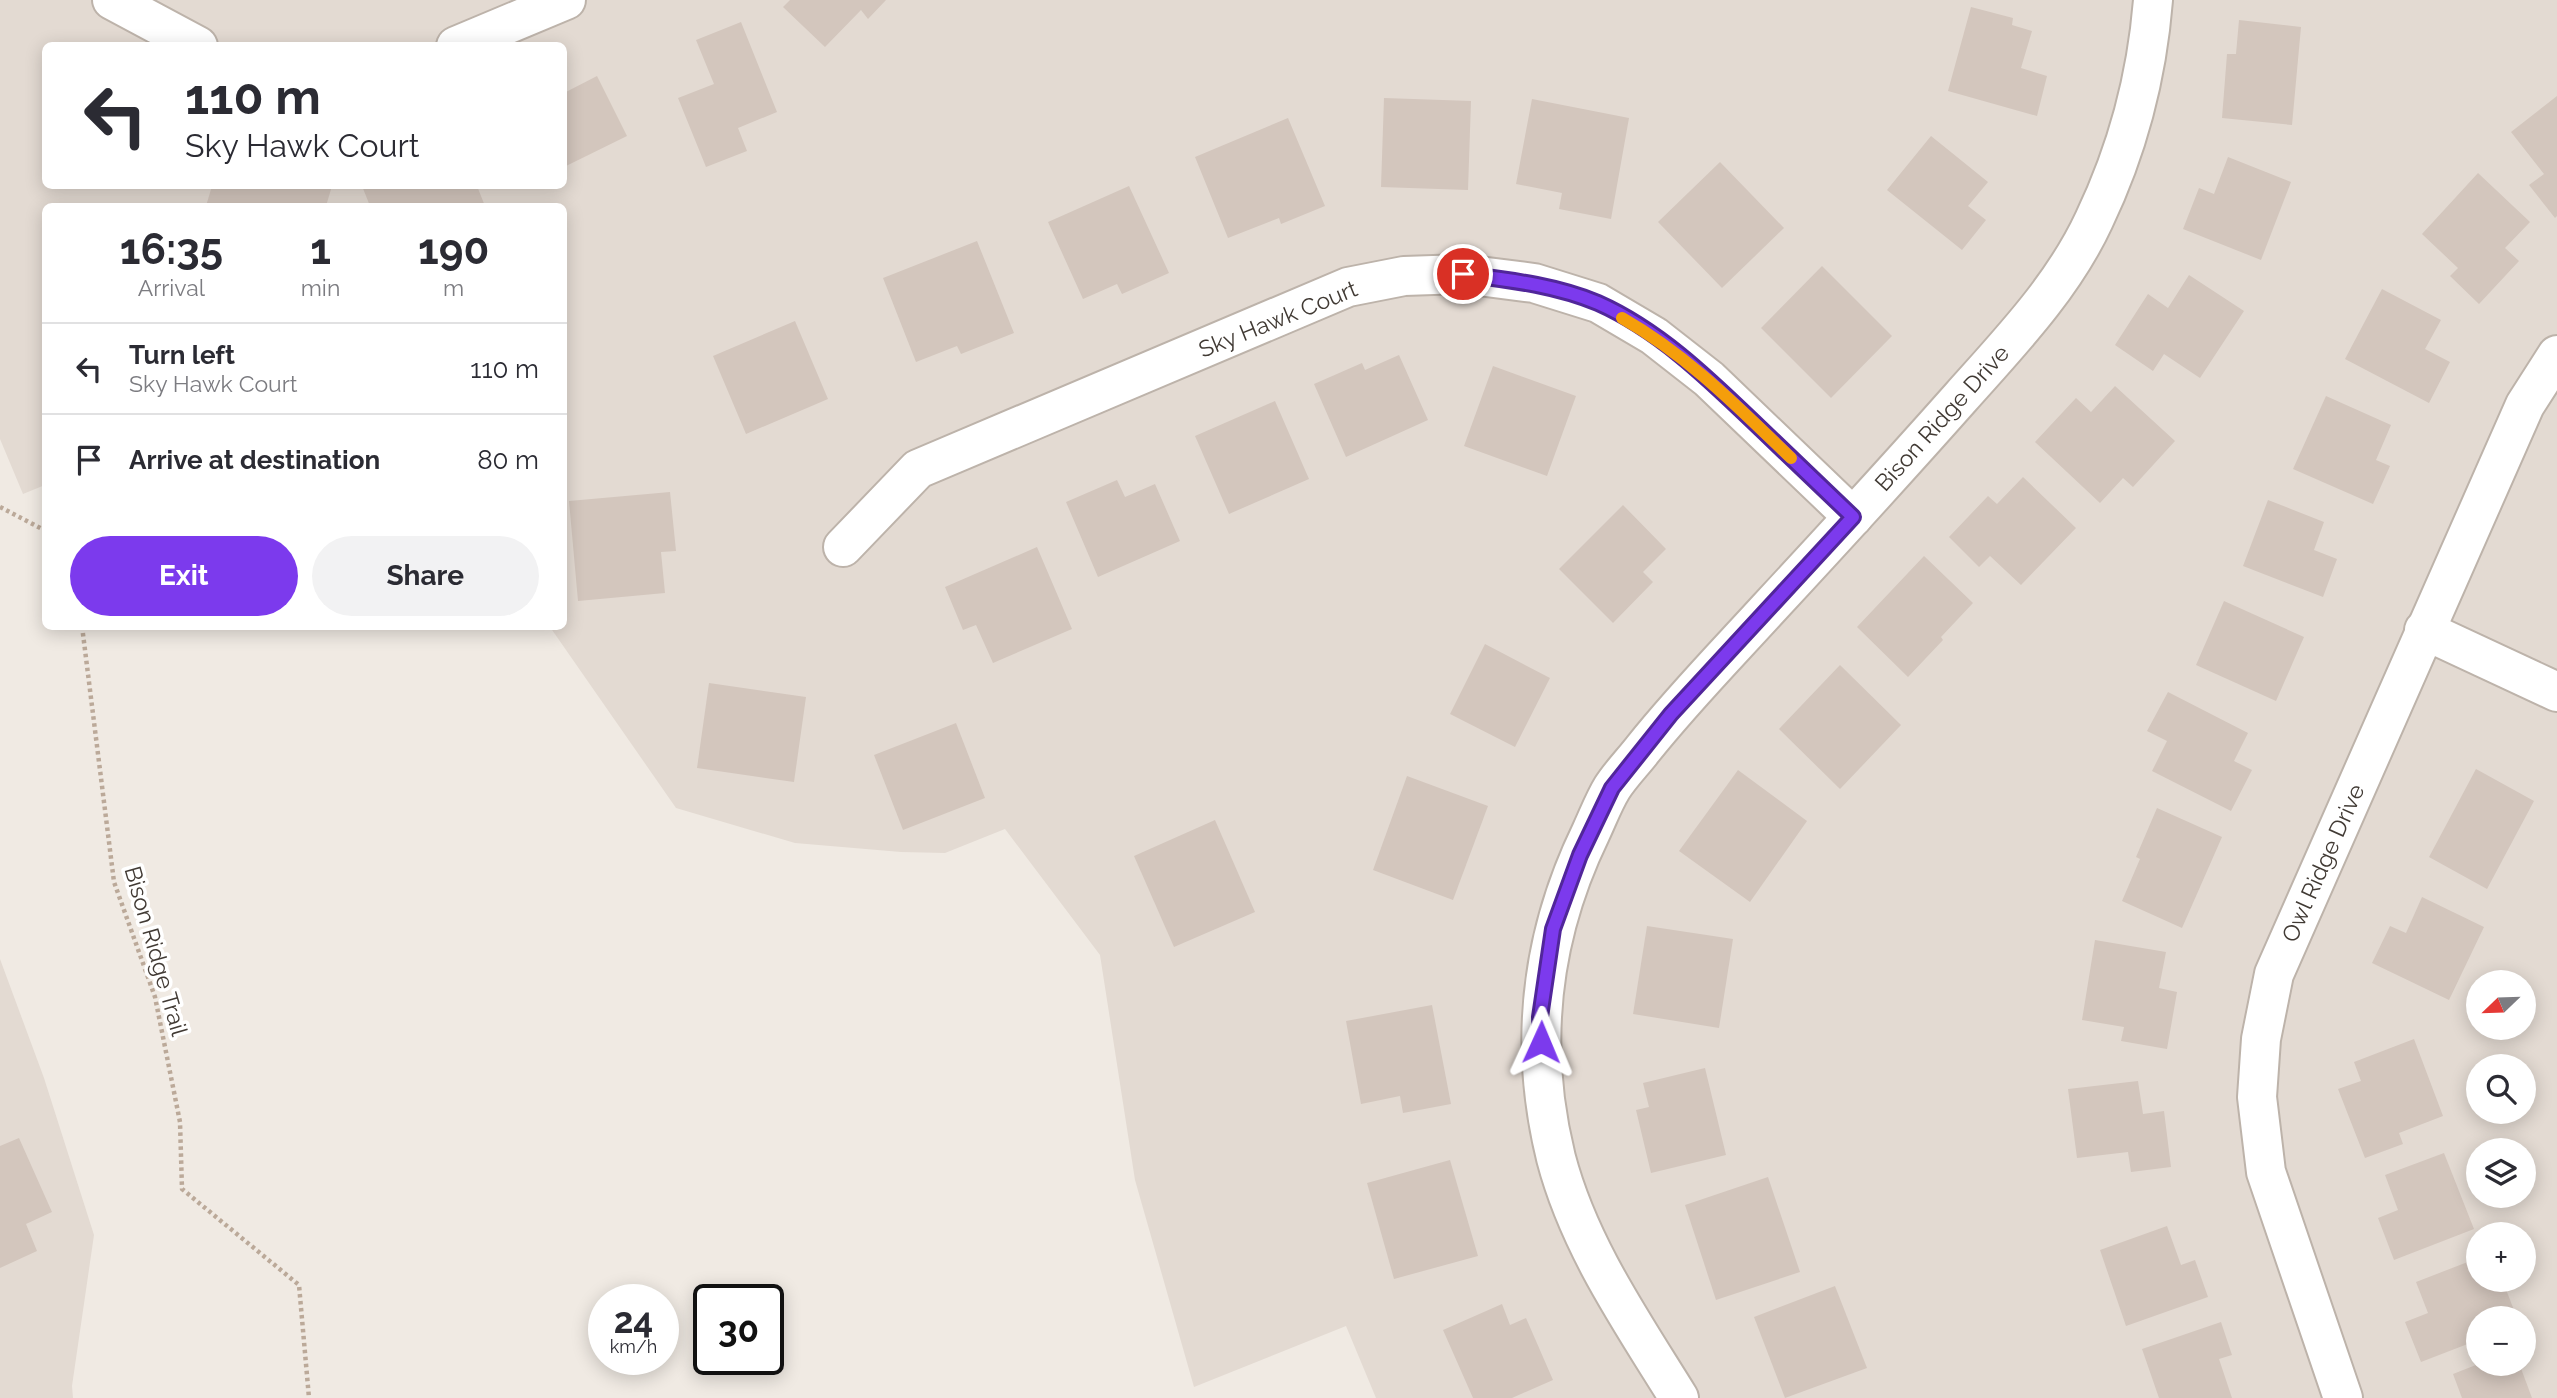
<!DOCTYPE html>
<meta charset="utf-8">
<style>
:root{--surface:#fff;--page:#f2f2f3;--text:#2b2b33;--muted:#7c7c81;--line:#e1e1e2;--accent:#7c3aed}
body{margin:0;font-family:Raleway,sans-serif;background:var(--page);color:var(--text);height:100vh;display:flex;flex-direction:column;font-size:26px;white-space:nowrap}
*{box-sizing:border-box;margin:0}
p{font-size:23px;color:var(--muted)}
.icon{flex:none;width:38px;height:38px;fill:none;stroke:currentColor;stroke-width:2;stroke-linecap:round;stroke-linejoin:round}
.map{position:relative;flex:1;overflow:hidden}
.panel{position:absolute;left:42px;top:203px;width:525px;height:427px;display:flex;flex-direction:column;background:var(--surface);border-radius:10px;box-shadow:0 4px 18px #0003}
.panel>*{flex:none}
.hud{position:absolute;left:42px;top:42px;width:525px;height:147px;border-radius:10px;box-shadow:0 4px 18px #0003;background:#fff;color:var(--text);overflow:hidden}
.needle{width:46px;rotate:247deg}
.buttons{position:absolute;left:2466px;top:970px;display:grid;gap:14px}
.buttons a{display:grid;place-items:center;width:70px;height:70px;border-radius:50%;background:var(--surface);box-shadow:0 4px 18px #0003;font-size:35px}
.speed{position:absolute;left:588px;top:1284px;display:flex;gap:14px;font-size:35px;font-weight:700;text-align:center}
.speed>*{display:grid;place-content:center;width:91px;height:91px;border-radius:50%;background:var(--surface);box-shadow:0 4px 18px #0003;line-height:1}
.speed small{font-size:18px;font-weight:400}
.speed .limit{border:4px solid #111;border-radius:10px;background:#fff;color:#111}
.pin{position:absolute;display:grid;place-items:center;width:60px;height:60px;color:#fff;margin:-30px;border:4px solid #fff;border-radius:50%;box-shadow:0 2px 7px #0007}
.me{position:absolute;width:77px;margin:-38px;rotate:1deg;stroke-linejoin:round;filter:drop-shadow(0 0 5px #0008)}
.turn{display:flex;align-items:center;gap:24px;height:147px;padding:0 28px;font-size:32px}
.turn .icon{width:91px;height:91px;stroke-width:2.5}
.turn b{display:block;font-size:49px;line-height:60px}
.eta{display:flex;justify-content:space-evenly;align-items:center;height:119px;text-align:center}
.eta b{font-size:42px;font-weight:700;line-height:49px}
.primary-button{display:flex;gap:14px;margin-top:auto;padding:14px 28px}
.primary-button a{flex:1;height:80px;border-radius:42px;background:var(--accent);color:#fff;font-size:28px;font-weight:700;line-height:80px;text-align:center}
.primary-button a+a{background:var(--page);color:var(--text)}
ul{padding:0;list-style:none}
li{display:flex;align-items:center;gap:21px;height:91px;padding:0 28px;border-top:2px solid var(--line)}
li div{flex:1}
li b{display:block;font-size:26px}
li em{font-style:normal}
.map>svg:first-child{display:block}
</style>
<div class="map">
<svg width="2557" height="1398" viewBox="0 0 2557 1398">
<rect width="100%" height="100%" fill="#f0eae3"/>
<g fill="#e3dad2" fill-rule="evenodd">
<path d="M0,0h2557v1398h-1181l-30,-72 -152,61 -59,-207 -35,-225 -95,-126 -60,24 -44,-1 -106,-9 -119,-35 -126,-181 14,-1v-420h-518l-1,279 -22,9 -23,-55zM46,46h518v140h-518zM2478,982h46v45h-46zM2478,1066h46v45h-46zM2478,1150h46v45h-46zM2478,1234h46v45h-46zM2478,1318h46v45h-46z"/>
<polygon points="0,959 44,1078 94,1235 72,1386 73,1398 0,1398"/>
</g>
<g fill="#d3c6bd">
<polygon points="790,0 886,0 868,19 861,10 825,47 783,7"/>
<polygon points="1971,7 2013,18 2012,25 2032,31 2021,68 2047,76 2037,116 1948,91"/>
<polygon points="2239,20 2301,27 2292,125 2222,118 2227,54 2236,54"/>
<polygon points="741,22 777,112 738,128 747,151 706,167 678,98 714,84 696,40"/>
<polygon points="597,76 627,136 564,167 564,93"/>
<polygon points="2557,96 2557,216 2555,218 2529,185 2544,174 2511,132"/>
<polygon points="1384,98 1471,101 1468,190 1381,187"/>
<polygon points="1532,99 1629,118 1611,219 1559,209 1562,193 1516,184"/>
<polygon points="1288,118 1325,206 1281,224 1279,218 1228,238 1195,157"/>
<polygon points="1931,136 1988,182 1968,206 1986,220 1962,250 1887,190"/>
<polygon points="2228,157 2291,182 2261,260 2183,229 2199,188 2214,194"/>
<polygon points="1720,162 1784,228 1722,288 1658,222"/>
<polygon points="2478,173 2530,222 2505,248 2519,261 2479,304 2450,276 2458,268 2422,234"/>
<polygon points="212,186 332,186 326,206 206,206"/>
<polygon points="362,186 477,186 485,206 370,206"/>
<polygon points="1129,186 1169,273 1122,294 1117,284 1083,299 1048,222"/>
<polygon points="977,241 1014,333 961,354 957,346 916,362 883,278"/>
<polygon points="1822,266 1892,336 1831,398 1761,328"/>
<polygon points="2189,275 2244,311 2200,378 2164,354 2153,371 2115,345 2148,294 2168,308"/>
<polygon points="2382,289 2441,320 2425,349 2450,362 2429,403 2345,359"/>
<polygon points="795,321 828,399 746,434 713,356"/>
<polygon points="1399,355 1428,420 1346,457 1314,384 1362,363 1365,370"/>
<polygon points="1493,366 1576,396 1547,476 1464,446"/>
<polygon points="2115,386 2175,441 2133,487 2123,478 2100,503 2035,442 2076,398 2091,412"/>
<polygon points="2326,396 2391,425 2376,460 2390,466 2373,504 2293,469"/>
<polygon points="1275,401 1309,479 1229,514 1195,436"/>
<polygon points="2023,477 2076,528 2021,585 1990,556 1979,567 1949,537 1988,496 1997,504"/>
<polygon points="1117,480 1125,497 1155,484 1180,541 1098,577 1066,502"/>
<polygon points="670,492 676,551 661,552 665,593 578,601 569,501"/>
<polygon points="2268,500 2324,522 2314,550 2337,559 2323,597 2243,566"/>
<polygon points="1623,505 1666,549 1643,572 1653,582 1613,623 1559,569"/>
<polygon points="1037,547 1072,629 993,663 976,625 963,630 945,587"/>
<polygon points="1924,556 1973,603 1941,637 1943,640 1908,677 1857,627"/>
<polygon points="2224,601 2304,637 2276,701 2196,665"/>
<polygon points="1485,644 1550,678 1515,747 1450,714"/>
<polygon points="1840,665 1901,725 1840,789 1779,729"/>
<polygon points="709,683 806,697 794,782 697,768"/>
<polygon points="2168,692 2248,733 2234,761 2252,770 2231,811 2152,771 2167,741 2147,731"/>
<polygon points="956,723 985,798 903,830 874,755"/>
<polygon points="2476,769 2534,801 2487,889 2429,857"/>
<polygon points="1738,770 1807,821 1750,902 1679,851"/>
<polygon points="1407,776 1488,806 1453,900 1373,870"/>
<polygon points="2157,808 2222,837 2182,928 2122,901 2140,859 2136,857"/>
<polygon points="1215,820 1255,912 1174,947 1134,856"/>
<polygon points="2422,897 2484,927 2449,1000 2372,963 2390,926 2406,933"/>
<polygon points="1647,926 1733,939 1719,1028 1633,1014"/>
<polygon points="2095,940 2166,952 2159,988 2177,992 2167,1049 2121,1041 2124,1027 2082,1020"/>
<polygon points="1432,1005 1451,1104 1403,1113 1400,1096 1361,1104 1346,1021"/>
<polygon points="2414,1039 2443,1116 2399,1133 2403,1144 2365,1158 2338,1089 2361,1081 2354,1062"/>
<polygon points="1705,1068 1726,1155 1651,1173 1636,1110 1649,1107 1643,1083"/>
<polygon points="2138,1081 2143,1114 2164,1111 2171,1167 2131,1172 2128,1152 2077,1158 2068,1089"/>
<polygon points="19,1138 52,1212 26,1224 37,1251 0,1268 0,1146"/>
<polygon points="2444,1153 2474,1229 2394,1260 2378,1218 2398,1210 2385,1175"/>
<polygon points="1450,1160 1478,1256 1394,1279 1367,1183"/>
<polygon points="1768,1177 1800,1272 1716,1300 1685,1205"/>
<polygon points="2167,1226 2181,1265 2195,1260 2208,1297 2126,1326 2100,1250"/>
<polygon points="2478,1258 2478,1279 2502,1279 2517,1318 2478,1318 2478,1340 2421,1362 2405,1322 2428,1313 2416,1282"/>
<polygon points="1835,1286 1867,1368 1785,1398 1754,1317"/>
<polygon points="1502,1304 1510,1325 1526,1318 1553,1380 1512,1398 1473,1398 1443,1330"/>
<polygon points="2221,1322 2232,1355 2219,1359 2232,1398 2159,1398 2142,1349"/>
<polygon points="2481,1363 2519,1363 2532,1398 2462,1398 2453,1374"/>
</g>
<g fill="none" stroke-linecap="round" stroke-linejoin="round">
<g stroke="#bdb3aa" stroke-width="42">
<g id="minor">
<polyline points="112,0 198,46"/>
<polyline points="456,46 566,0"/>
<polyline points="843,547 918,469 1348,287 1404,276 1463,274 1534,283 1598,303 1654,336 1709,379 1853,517"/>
<polyline points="2424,630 2557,692"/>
<path d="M1679,1398c-47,-76 -100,-152 -123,-240 -28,-113 -16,-221 35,-326 7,-15 13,-31 21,-44 9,-14 21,-26 31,-39 39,-49 83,-94 125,-140 65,-70 130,-141 193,-212 49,-55 102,-110 133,-177 33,-69 53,-144 59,-220"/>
<polyline points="2343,1398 2266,1172 2257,1097 2261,1039 2274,974 2525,405 2557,355"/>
</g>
</g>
<g stroke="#bba999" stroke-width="4.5" stroke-dasharray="3.5 3.5" stroke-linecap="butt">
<polyline points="0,507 46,531"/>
<polyline points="82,626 114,882 155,997 180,1122 182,1189 299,1285 309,1398"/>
</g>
<use href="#minor" stroke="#fff" stroke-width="38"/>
</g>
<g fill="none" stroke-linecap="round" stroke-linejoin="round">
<g stroke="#51269a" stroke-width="18">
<path id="route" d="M1463,274c46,6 92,11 135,29 63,28 114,79 163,126 31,30 62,59 92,88l-182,197 -59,74 -32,67 -27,74 -13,88 1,25"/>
</g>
<use href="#route" stroke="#7c3aed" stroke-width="12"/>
<path stroke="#f59e0b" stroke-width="12" d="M1622,318c65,37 116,89 169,140"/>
</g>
<g text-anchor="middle" stroke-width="7" stroke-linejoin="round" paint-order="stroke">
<g font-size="23" fill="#413a34" stroke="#fff">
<text transform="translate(1278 319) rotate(-22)" y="8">Sky Hawk Court</text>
<text transform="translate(1942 418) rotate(-48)" y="8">Bison Ridge Drive</text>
<text transform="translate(2323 863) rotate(-66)" y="8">Owl Ridge Drive</text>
<text transform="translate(156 951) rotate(74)" y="8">Bison Ridge Trail</text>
</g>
</g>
</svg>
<div class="buttons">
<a><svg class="needle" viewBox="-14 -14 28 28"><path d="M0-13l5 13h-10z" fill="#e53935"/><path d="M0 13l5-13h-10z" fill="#7c7c81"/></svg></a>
<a><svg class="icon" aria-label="search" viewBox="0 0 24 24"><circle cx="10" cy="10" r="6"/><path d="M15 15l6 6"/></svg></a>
<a><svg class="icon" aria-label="layers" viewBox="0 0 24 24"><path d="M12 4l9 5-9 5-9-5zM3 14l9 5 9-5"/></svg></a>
<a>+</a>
<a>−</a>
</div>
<div class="speed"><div>24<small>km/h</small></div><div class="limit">30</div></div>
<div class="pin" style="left:1463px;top:274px;background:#d93025"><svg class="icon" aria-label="arrive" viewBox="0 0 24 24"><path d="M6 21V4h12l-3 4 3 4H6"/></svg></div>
<svg class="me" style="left:1541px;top:1042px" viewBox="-20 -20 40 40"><path d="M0-17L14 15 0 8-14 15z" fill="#7c3aed" stroke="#fff" stroke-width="4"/></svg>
<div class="hud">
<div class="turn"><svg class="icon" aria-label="left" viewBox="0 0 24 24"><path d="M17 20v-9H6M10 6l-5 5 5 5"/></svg><div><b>110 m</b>Sky Hawk Court</div></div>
</div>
<section class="panel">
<div class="eta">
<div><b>16:35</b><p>Arrival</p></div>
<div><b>1</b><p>min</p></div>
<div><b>190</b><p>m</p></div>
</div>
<ul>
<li><svg class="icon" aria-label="left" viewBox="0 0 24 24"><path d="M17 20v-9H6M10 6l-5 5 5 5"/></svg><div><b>Turn left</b><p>Sky Hawk Court</p></div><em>110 m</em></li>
<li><svg class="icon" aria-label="arrive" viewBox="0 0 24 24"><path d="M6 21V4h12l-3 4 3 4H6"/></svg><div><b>Arrive at destination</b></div><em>80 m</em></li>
</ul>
<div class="primary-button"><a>Exit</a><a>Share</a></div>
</section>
</div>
